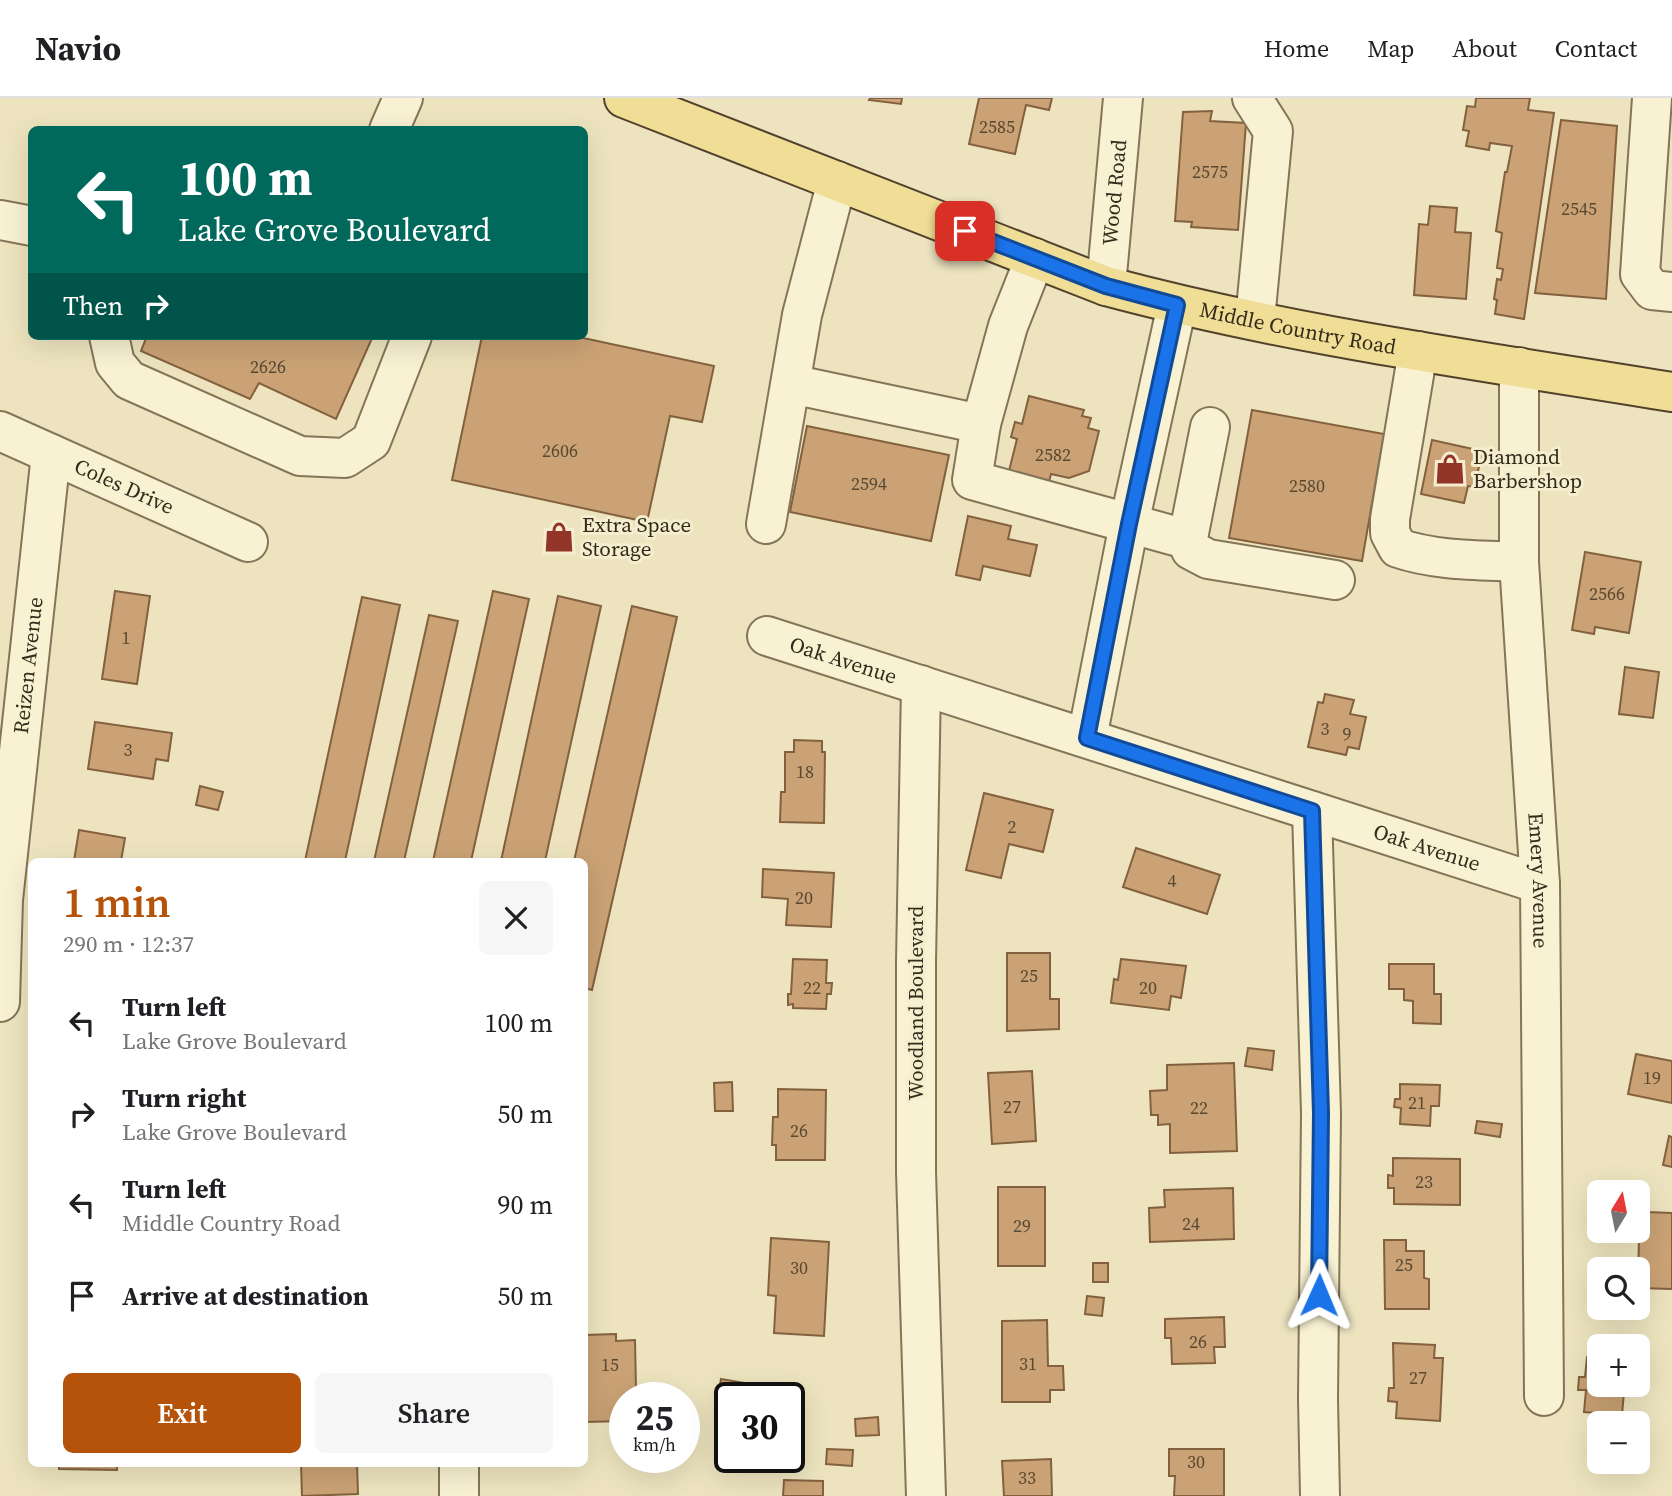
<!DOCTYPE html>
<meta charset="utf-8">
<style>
:root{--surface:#fff;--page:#f6f6f6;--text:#202124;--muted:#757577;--line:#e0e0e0;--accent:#b45309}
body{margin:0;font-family:"Source Serif 4",serif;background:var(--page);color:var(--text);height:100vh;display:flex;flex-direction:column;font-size:26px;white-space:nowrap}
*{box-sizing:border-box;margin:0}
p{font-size:23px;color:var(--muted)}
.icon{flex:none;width:38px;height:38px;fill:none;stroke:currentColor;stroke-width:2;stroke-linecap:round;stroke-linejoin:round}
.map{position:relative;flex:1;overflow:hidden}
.side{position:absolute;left:28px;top:760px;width:560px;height:609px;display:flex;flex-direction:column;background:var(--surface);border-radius:10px;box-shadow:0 7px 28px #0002}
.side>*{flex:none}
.banner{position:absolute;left:28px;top:28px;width:560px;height:214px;border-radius:10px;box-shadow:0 7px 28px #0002;background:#00695c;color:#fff;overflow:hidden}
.needle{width:46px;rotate:10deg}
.buttons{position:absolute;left:1587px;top:1082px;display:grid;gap:14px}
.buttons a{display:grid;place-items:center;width:63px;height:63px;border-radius:10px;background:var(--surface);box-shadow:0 7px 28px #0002;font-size:35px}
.speed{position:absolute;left:609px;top:1284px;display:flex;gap:14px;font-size:35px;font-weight:700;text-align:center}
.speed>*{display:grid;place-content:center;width:91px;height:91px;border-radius:50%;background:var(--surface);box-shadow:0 7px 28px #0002;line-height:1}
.speed small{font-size:18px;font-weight:400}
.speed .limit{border:4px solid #111;border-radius:10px;background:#fff;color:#111}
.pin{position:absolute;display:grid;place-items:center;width:60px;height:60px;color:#fff;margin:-30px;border-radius:14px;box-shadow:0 4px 10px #0006}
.me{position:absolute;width:77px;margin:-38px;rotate:1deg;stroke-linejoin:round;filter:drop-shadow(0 0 5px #0008)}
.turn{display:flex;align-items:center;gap:24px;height:147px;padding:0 35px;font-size:32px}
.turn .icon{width:91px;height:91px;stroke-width:2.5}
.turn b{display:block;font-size:49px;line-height:60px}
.then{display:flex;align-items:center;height:66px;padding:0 35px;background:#0003;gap:14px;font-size:26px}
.round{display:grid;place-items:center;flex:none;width:74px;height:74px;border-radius:10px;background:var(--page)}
.summary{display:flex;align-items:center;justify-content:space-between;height:119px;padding:0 35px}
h1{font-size:42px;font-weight:600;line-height:52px;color:var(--accent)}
.action{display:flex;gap:14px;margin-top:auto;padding:14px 35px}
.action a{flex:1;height:80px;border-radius:10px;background:var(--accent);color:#fff;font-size:28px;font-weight:600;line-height:80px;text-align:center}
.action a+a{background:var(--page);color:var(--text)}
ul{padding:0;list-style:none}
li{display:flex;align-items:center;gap:21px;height:91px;padding:0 35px}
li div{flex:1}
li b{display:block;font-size:26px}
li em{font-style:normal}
header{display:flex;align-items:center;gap:42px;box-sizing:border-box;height:98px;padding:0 35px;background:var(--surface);border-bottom:2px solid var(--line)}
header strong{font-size:33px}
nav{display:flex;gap:38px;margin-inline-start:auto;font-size:24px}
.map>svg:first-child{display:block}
</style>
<header>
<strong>Navio</strong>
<nav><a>Home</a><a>Map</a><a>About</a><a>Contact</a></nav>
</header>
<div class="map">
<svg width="1672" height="1398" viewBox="0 0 1672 1398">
<rect width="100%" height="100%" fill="#ede4bf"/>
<g fill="#caa275" stroke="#83613e" stroke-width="2">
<polygon points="870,0 902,0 901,6 869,2"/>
<polygon points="979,0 1052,0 1049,12 1026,7 1015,56 969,46"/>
<polygon points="1476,0 1530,0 1528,12 1554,15 1524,221 1495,216 1497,202 1494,201 1497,181 1501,182 1503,171 1497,170 1502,135 1496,133 1505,74 1507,74 1512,48 1490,45 1489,52 1466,48 1469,33 1463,32 1467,8 1475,9"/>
<polygon points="1212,13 1210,23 1246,25 1238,132 1191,129 1192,124 1175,123 1183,14"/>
<polygon points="1561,22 1617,28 1606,201 1535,195"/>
<polygon points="1430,108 1457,110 1455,134 1471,135 1466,201 1414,197 1419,126 1428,127"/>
<polygon points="147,238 373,238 336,321 259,285 250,301 141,253"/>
<polygon points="482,238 574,238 714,268 702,324 670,318 647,424 452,382"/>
<polygon points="1029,298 1084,312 1082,318 1091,320 1088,330 1099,333 1089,373 1069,380 1051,376 1049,384 1009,373 1017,341 1011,339 1015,324 1022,326"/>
<polygon points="1252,312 1384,336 1362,463 1229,440"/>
<polygon points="807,328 949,357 931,443 790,414"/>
<polygon points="1432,342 1482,353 1475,389 1468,388 1464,405 1421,396"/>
<polygon points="968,418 1011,428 1008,441 1037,447 1030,478 983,468 980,482 956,477"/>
<polygon points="1585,454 1641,464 1629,535 1595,529 1594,536 1572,532"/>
<polygon points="115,493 150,498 137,586 102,581"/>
<polygon points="493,493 529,501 471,763 433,763"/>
<polygon points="558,498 601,508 545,763 501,763"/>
<polygon points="362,499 400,507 345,763 305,763"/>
<polygon points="632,508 677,519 592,892 584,890 584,763 574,763"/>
<polygon points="429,517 458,523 404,763 374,763"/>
<polygon points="1625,569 1659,574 1653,620 1619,616"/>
<polygon points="1325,596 1354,602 1350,616 1366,619 1359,651 1348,649 1346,657 1308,649 1318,604 1323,605"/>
<polygon points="95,624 172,635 168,663 156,661 153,681 88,671"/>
<polygon points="794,642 822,643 822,654 825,654 824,725 780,724 781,694 785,694 785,654 794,654"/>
<polygon points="200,688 223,694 218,712 196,707"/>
<polygon points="984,695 1053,712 1043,754 1009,746 1001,780 966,772"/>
<polygon points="79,732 125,740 121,763 74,763"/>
<polygon points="1136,750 1220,777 1207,816 1123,789"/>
<polygon points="763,771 834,775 831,829 786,827 788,801 762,799"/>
<polygon points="1007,855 1050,855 1050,901 1059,901 1059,931 1007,933"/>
<polygon points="793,861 827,862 826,885 832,885 831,896 827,896 826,911 793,910 793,906 788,907 788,896 791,896"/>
<polygon points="1121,861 1186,868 1181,900 1171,898 1169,912 1111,905 1114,881 1118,882"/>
<polygon points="1389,866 1434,866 1434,896 1441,896 1441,926 1413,925 1413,903 1404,902 1404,891 1389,891"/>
<polygon points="1248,950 1274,953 1272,972 1245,968"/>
<polygon points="1636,956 1672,963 1672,1005 1628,996"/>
<polygon points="1234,965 1237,1053 1170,1055 1170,1026 1158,1027 1158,1017 1151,1017 1150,993 1167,992 1167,967"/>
<polygon points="1032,973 1036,1043 992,1046 988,975"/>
<polygon points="732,984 733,1013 715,1013 714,985"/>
<polygon points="1400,986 1440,987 1439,1008 1431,1008 1430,1028 1400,1026 1401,1010 1394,1009 1395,1001 1400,1001"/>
<polygon points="778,991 826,992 825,1062 776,1062 776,1047 772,1047 773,1019 778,1019"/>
<polygon points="1477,1023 1502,1026 1500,1039 1475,1035"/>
<polygon points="1669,1038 1672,1039 1672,1069 1663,1067"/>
<polygon points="1393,1060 1460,1061 1460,1107 1394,1106 1394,1090 1388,1090 1388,1077 1393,1078"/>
<rect x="998" y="1089" width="47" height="79"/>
<polygon points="1233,1090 1234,1141 1150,1144 1149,1110 1165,1109 1164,1092"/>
<polygon points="1647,1114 1672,1115 1672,1191 1638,1190 1639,1136 1646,1136"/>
<polygon points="771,1140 829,1144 824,1238 774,1235 776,1198 768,1197"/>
<polygon points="1384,1142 1406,1142 1406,1153 1424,1153 1424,1180 1429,1181 1429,1211 1385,1211"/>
<rect x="1093" y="1165" width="15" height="19"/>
<polygon points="1087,1198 1104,1200 1102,1218 1085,1216"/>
<polygon points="1224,1219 1225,1249 1214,1249 1215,1265 1172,1266 1171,1240 1165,1240 1165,1221"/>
<polygon points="1047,1222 1048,1268 1063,1268 1064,1292 1050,1292 1050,1304 1002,1304 1002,1223"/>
<polygon points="616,1236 616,1243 635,1242 636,1292 661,1291 662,1300 625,1300 625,1323 584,1324 584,1237"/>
<polygon points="1393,1245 1435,1247 1434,1260 1443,1260 1440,1323 1396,1320 1397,1304 1388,1303 1389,1290 1394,1290"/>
<polygon points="1587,1259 1600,1260 1600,1286 1621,1286 1620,1293 1624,1294 1622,1317 1584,1314 1586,1292 1578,1292 1579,1279 1585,1279"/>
<polygon points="721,1281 745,1285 743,1300 730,1300 730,1307 717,1305"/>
<polygon points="878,1319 879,1337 856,1338 855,1321"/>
<polygon points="827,1351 853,1352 852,1368 826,1366"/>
<polygon points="1169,1351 1224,1351 1224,1398 1174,1398 1175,1378 1169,1378"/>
<polygon points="1051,1361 1052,1398 1004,1398 1002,1363"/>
<polygon points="59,1365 117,1365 117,1372 59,1371"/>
<polygon points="301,1365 357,1365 358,1396 302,1398"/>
<polygon points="784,1382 823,1383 823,1398 783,1398"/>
</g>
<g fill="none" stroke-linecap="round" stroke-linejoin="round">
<g stroke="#857558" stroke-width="42">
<g id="minor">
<polyline points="1252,0 1273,33 1255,222"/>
<polyline points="1652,0 1640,176 1652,192 1672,194"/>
<polyline points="389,32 403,0"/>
<polyline points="0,122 32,128"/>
<path id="s1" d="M1106,188l17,-188"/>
<polyline points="109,238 115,265 129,282 300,358 345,360 371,343 412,238"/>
<path d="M1418,253l-28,168v14l8,15c38,13 82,12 121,14"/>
<path id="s2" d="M1519,269v195l21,322 4,512"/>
<polyline points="791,286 981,326 1008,228 1035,160"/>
<polyline points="981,326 972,382 1175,438 1185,439 1189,435 1210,329"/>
<path id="s3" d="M0,333l248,111"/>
<polyline points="766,426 802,217 837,83"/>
<polyline points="1185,439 1191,452 1208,461 1335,482"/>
<path id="s4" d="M767,538l773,248"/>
<polyline points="921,587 916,864 916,1074 926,1398"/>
<polyline points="1087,640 1129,426 1177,207"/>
<polyline points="1312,713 1321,1015 1318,1301 1320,1398"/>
<path id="s5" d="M0,904l3,-102 48,-446"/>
<polyline points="459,1365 459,1398"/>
</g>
</g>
<g stroke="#52422c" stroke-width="42">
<g id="major">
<path id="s6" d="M624,0l482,188c186,50 377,75 566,106"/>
</g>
</g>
<use href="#minor" stroke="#f8f1d2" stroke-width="38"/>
<use href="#major" stroke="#f0de96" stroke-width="38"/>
</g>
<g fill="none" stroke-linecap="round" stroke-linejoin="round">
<g stroke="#114b97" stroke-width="18">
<polyline id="route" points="965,133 1106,188 1177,207 1129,426 1087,640 1312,713 1321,1015 1319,1197"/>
</g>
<use href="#route" stroke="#1a73e8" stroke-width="12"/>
</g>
<defs>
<g id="shop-bare" transform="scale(2.415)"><path d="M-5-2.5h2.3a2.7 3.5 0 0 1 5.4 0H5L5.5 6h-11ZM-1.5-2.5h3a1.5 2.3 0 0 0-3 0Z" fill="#933429" stroke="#f4eece" stroke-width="2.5" paint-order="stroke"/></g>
</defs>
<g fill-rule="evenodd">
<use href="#shop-bare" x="1450" y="371"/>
<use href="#shop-bare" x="559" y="439"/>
</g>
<g text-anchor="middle" stroke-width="6" stroke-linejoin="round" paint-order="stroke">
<g font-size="18" fill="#5a4932">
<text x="997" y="35">2585</text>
<text x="1210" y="80">2575</text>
<text x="1579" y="117">2545</text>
<text x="268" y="275">2626</text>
<text x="560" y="359">2606</text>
<text x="1053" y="363">2582</text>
<text x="869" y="392">2594</text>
<text x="1307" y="394">2580</text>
<text x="1607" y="502">2566</text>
<text x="126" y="546">1</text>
<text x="1325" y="637">3</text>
<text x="1347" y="642">9</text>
<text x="128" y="658">3</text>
<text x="805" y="680">18</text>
<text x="1012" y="735">2</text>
<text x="1172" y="789">4</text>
<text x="804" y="806">20</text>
<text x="1029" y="884">25</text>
<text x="812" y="896">22</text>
<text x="1148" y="896">20</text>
<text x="1652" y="986">19</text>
<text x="1417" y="1011">21</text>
<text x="1012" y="1015">27</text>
<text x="1199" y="1016">22</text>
<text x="799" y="1039">26</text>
<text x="1424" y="1090">23</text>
<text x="1191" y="1132">24</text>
<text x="1022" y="1134">29</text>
<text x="1404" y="1173">25</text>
<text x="799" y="1176">30</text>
<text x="1198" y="1250">26</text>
<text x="1028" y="1272">31</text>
<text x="610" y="1273">15</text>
<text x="1418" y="1286">27</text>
<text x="1196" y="1370">30</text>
<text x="1027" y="1386">33</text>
</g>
<g font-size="21" fill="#342b1c" stroke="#f4eece">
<text dy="7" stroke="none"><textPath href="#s1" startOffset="94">Wood Road</textPath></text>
<text dy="7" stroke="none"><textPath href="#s6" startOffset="714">Middle Country Road</textPath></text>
<text dy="7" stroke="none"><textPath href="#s3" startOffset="136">Coles Drive</textPath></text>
<text dy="7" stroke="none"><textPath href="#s4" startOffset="80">Oak Avenue</textPath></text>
<text dy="7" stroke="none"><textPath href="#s5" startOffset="338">Reizen Avenue</textPath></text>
<text dy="7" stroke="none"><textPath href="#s4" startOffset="693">Oak Avenue</textPath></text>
<text dy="7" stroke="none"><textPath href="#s2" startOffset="514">Emery Avenue</textPath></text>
<text transform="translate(916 905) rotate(-90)" y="7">Woodland Boulevard</text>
</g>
<g font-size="21" fill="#342b1c" stroke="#f4eece" text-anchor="start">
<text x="1473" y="366">Diamond<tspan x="1473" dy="24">Barbershop</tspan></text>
<text x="582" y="434">Extra Space<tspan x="582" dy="24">Storage</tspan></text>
</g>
</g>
</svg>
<div class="buttons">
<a><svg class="needle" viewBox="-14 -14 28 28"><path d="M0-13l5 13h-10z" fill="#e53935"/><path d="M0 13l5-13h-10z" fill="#757577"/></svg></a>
<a><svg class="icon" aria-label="search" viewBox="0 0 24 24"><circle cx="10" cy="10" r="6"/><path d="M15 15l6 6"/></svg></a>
<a>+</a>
<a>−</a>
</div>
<div class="speed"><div>25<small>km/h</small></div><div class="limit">30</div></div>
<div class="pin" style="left:965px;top:133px;background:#d93025"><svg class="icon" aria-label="arrive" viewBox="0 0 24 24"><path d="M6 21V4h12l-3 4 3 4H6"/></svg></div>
<svg class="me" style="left:1319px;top:1197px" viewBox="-20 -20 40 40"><path d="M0-17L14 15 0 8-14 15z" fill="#1a73e8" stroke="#fff" stroke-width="4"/></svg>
<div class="banner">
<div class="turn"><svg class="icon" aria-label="left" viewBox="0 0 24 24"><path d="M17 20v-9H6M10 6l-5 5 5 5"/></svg><div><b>100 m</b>Lake Grove Boulevard</div></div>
<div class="then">Then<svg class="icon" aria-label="right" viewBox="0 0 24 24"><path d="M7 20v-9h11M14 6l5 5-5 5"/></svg></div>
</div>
<section class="side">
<div class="summary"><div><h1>1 min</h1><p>290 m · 12:37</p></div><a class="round"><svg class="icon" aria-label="close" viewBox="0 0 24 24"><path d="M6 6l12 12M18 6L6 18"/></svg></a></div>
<ul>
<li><svg class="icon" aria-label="left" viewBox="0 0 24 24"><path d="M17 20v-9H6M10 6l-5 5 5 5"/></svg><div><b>Turn left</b><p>Lake Grove Boulevard</p></div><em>100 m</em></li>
<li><svg class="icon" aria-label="right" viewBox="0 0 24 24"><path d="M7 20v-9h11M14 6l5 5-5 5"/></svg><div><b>Turn right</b><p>Lake Grove Boulevard</p></div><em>50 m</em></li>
<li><svg class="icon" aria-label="left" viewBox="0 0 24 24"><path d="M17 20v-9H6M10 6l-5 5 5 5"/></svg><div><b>Turn left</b><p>Middle Country Road</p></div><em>90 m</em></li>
<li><svg class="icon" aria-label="arrive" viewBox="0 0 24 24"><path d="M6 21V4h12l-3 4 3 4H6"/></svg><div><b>Arrive at destination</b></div><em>50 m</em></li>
</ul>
<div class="action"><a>Exit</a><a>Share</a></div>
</section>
</div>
